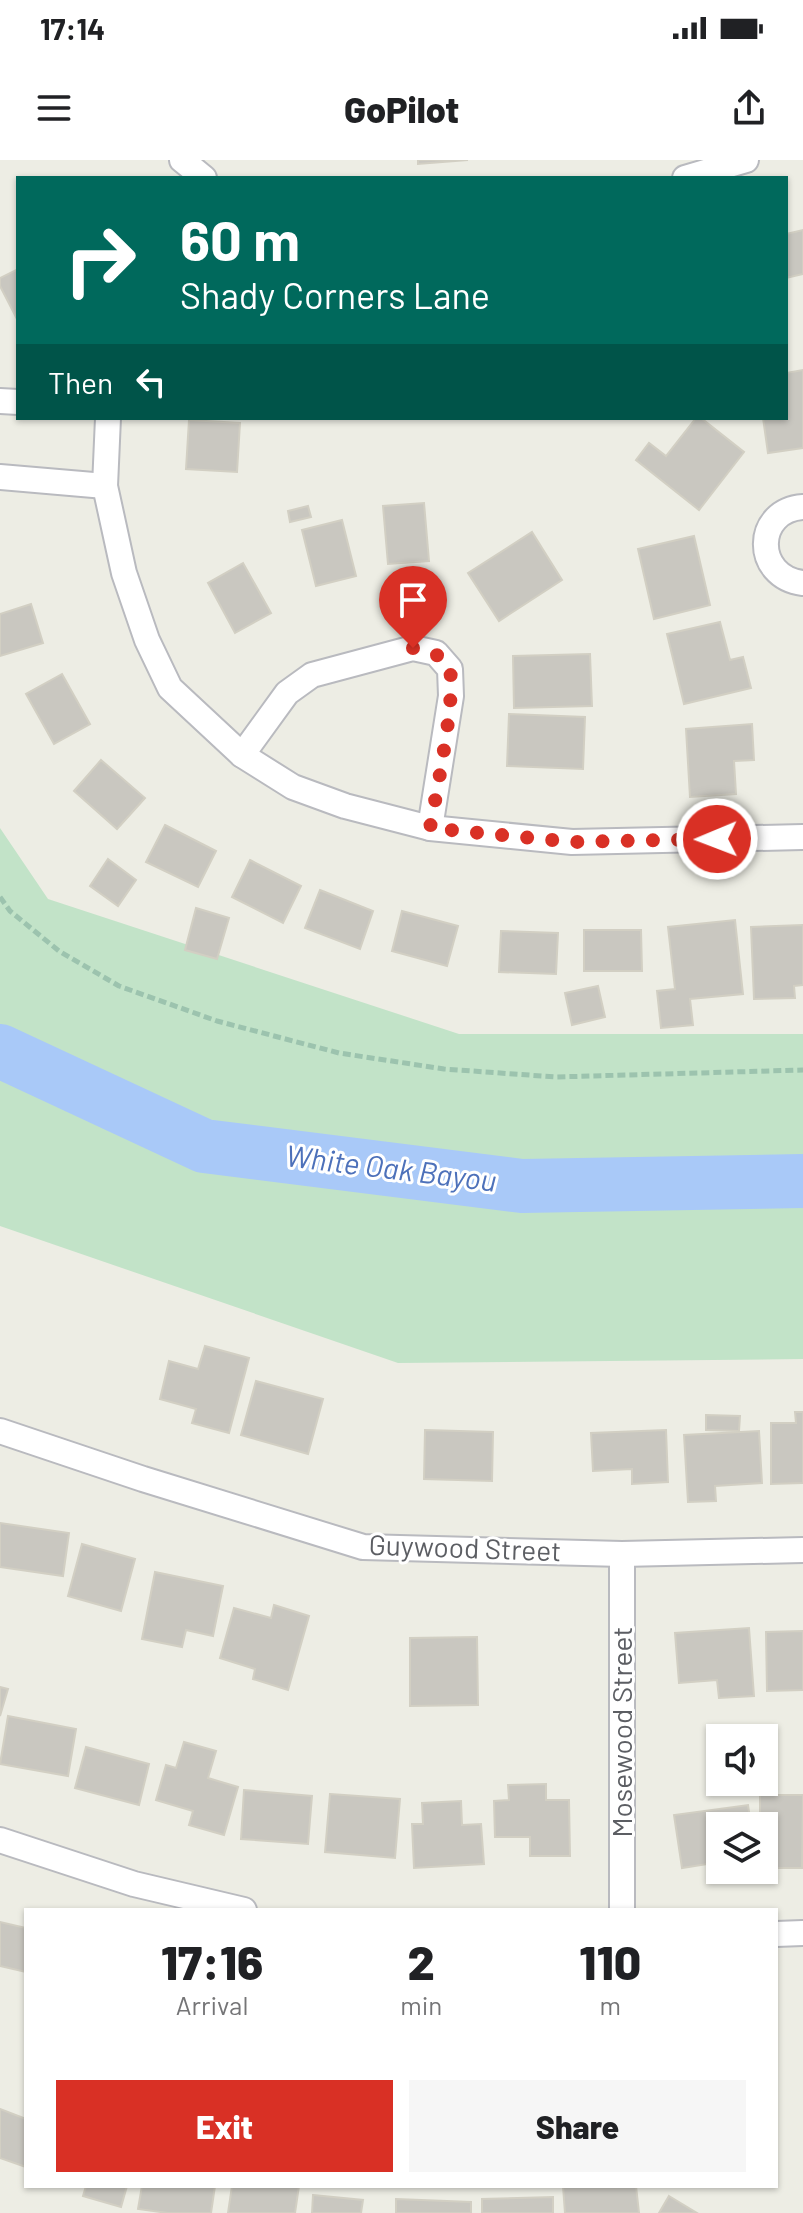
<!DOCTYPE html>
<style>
:root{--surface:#fff;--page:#f6f6f6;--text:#202124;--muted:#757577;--accent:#d93025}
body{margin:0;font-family:Barlow,sans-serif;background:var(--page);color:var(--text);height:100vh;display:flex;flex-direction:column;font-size:30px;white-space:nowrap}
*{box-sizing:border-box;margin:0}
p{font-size:26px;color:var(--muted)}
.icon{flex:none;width:44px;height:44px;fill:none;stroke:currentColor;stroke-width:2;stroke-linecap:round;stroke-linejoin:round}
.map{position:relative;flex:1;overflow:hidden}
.sheet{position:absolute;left:24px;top:1748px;width:754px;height:280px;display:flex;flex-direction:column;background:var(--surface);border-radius:0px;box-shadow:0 2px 6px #0004}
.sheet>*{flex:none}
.banner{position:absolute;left:16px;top:16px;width:772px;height:244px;border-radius:0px;box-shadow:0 2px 6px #0004;background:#00695c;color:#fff;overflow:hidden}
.controls{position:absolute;left:706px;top:1564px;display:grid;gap:16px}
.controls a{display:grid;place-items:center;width:72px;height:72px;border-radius:0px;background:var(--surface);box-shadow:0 2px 6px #0004;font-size:40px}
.pin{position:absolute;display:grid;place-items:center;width:68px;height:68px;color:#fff;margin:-82px -34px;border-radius:50% 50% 50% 0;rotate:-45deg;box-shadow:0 0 8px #0007}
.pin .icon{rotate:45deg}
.me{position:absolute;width:88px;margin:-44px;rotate:269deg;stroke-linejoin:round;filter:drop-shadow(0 0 6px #0008)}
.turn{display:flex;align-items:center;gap:28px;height:168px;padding:0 32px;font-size:36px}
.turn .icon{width:104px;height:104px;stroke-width:2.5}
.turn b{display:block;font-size:56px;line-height:68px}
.then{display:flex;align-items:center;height:76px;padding:0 32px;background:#0003;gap:16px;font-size:30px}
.eta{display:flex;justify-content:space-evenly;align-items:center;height:136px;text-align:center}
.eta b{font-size:48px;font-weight:800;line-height:56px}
.cta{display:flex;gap:16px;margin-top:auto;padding:16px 32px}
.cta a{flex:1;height:92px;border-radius:0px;background:var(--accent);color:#fff;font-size:32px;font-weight:800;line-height:92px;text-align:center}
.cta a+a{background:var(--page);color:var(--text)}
.status{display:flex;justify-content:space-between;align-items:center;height:56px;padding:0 40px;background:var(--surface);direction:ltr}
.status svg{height:22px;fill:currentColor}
header{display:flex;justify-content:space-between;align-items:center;height:104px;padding:0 32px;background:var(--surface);font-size:36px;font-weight:800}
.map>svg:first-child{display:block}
</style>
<div class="status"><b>17:14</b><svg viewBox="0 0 49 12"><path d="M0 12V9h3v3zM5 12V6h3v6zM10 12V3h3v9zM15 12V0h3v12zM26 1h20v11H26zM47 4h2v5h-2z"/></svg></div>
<header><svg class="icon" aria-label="menu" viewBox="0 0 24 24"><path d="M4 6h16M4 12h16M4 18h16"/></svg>GoPilot<svg class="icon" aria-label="share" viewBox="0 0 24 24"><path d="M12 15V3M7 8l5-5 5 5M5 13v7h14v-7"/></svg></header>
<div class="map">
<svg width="803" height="2053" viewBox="0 0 803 2053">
<rect width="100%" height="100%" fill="#edede4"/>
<polygon fill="#c2e3c8" points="0,668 48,739 459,874 803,874 803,1199 398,1203 0,1066"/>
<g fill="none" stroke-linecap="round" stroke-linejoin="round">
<polyline stroke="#a9c9f8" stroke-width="54" points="0,891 204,986 522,1026 803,1021"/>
</g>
<g fill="#c9c7c0" stroke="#d2cfc3" stroke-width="2">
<polygon points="418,0 468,0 418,4"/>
<polygon points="803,70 803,114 786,118 786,74"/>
<polygon points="18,109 18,161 0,126 0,118"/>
<polygon points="803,210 803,288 768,293 763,258 786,258 786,213"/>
<polygon points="696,258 701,258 744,292 699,350 636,300 649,283 666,296"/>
<polygon points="189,260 240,263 237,312 186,309"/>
<polygon points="424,343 429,401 388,404 383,346"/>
<polygon points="308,346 311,357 290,362 288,351"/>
<polygon points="342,360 356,416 316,426 302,370"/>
<polygon points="532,372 562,420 499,461 468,413"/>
<polygon points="694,376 710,445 654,459 638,389"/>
<polygon points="243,403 271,453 235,473 208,423"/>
<polygon points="31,444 43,483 0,496 0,454"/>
<polygon points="720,462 730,500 743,497 751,528 684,544 667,474"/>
<polygon points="590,494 592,546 514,548 513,496"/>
<polygon points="62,514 90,564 54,584 26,534"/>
<polygon points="509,554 585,557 583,609 507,606"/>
<polygon points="752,564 754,600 734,601 736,634 690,637 686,569"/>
<polygon points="101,600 145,638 117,669 74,631"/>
<polygon points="165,665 216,691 198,727 146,702"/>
<polygon points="108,699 136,720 118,746 90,726"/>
<polygon points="250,700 301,726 283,763 232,737"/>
<polygon points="320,730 373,751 360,789 305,768"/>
<polygon points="196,748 229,758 217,799 185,790"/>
<polygon points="402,751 458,766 447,806 392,791"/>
<polygon points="735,760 743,834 690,839 693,865 661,868 657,831 675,829 668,767"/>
<polygon points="803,765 803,825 794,826 795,838 754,839 751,767"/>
<polygon points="584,770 641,770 642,811 584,811"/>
<polygon points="501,771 558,773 556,814 499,812"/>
<polygon points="598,826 605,857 572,865 565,833"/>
<polygon points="205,1186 249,1198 229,1273 192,1263 196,1249 160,1239 169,1201 198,1209"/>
<polygon points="256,1221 323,1239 308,1294 241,1275"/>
<polygon points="795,1252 803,1252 803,1323 771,1324 771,1263 796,1263"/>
<polygon points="706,1255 740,1256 739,1271 706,1270"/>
<polygon points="425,1270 493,1272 492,1321 424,1319"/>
<polygon points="666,1270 668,1322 632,1324 632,1309 593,1311 591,1273"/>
<polygon points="759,1271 762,1323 715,1326 716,1341 688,1342 684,1275"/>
<polygon points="0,1363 69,1373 63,1416 0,1407"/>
<polygon points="82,1384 135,1399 121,1451 68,1436"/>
<polygon points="155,1412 223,1426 213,1476 186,1470 182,1487 142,1479"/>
<polygon points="274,1445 309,1456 288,1530 253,1519 255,1509 220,1498 234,1448 271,1458"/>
<polygon points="749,1468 754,1536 719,1538 717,1520 679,1523 675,1473"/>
<polygon points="803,1471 803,1530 767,1531 766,1472"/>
<polygon points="477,1477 478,1545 410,1546 410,1478"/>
<polygon points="0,1527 8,1529 0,1556"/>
<polygon points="8,1556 76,1569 68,1616 0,1604"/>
<polygon points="184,1582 216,1591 208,1618 238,1627 224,1675 189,1665 193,1651 156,1640 166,1605 176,1608"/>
<polygon points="86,1587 149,1604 139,1645 75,1628"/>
<polygon points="546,1624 546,1640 569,1640 570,1696 530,1696 530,1677 495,1677 494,1641 509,1640 508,1625"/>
<polygon points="244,1630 312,1636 308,1684 241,1679"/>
<polygon points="330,1634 400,1639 395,1698 325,1692"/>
<polygon points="760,1635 803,1635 802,1708 764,1708 764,1666 760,1666"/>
<polygon points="461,1641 462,1665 481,1664 484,1704 414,1708 412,1664 423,1664 422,1643"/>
<polygon points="748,1645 751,1666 720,1666 720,1702 682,1708 674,1655"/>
<polygon points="0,1762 26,1768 26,1812 0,1806"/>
<polygon points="0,1949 26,1959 26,2007 0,1998"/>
<polygon points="86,2026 127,2026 121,2047 83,2036"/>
<polygon points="142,2026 215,2026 211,2053 168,2053 138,2049"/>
<polygon points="232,2026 299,2026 295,2053 228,2053"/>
<polygon points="563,2026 636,2026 639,2053 565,2053"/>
<polygon points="313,2035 363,2040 361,2053 312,2053"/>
<polygon points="669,2036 697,2053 659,2053"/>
<polygon points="553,2037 553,2053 482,2053 482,2039"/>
<polygon points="396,2039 471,2042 471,2053 396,2053"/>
</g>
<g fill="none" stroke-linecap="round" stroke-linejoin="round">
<g stroke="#b9babf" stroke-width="28">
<g id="minor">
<polyline points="182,0 204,18"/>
<polyline points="685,18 746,0"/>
<polyline points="0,241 18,242"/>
<polyline points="108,258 105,326 124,413 147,480 170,528 242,595 293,627 345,646 430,668 572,682 803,677"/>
<polyline points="0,317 105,326"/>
<path d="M803,347c-49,3 -50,70 0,76"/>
<polyline points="242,595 287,533 312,515 413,488 436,493 450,509 451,536 430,668"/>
<polyline points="0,1271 143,1319 363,1387 622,1394 803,1390"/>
<polyline points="622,1394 622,1750"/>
<polyline points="0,1680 134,1724 244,1750"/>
<polyline points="776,1774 803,1773"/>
</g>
</g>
<polyline stroke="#9cc3ae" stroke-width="5" stroke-dasharray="8 4" stroke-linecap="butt" points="0,737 10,751 59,791 119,826 217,861 339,893 444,909 556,917 803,910"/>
<use href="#minor" stroke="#fff" stroke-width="24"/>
</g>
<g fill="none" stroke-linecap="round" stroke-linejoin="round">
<path stroke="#d93025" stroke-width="14" stroke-dasharray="0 25.2" d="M413,488c15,3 28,5 36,20 9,20 -14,132 -19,160l142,14 145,-3"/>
</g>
<g text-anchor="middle" stroke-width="6" stroke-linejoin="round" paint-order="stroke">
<g font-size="28" fill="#5c5e63" stroke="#fff">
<text transform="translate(465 1388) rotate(2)" y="10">Guywood Street</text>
<text transform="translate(622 1572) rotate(-90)" y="10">Mosewood Street</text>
</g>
<g font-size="30" font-style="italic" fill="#4d71ba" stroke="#fff">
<text transform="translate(391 1009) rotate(7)" y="10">White Oak Bayou</text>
</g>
</g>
</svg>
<div class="controls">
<a><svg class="icon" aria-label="sound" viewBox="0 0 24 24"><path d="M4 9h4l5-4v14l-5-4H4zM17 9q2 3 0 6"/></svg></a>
<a><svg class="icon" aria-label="layers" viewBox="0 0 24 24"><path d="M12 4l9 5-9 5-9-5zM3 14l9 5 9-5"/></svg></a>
</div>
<div class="pin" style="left:413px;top:488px;background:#d93025"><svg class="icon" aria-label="arrive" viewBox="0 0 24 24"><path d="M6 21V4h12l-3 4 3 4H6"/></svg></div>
<svg class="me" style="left:717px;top:679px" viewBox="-20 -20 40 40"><circle r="17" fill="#d93025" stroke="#fff" stroke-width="3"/><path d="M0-11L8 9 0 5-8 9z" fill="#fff"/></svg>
<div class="banner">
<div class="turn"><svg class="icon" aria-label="right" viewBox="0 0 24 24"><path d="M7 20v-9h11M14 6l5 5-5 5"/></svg><div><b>60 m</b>Shady Corners Lane</div></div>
<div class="then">Then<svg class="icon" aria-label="left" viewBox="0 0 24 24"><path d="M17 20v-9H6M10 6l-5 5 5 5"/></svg></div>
</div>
<section class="sheet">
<div class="eta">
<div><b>17:16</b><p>Arrival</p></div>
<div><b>2</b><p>min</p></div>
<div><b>110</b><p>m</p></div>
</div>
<div class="cta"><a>Exit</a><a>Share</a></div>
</section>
</div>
